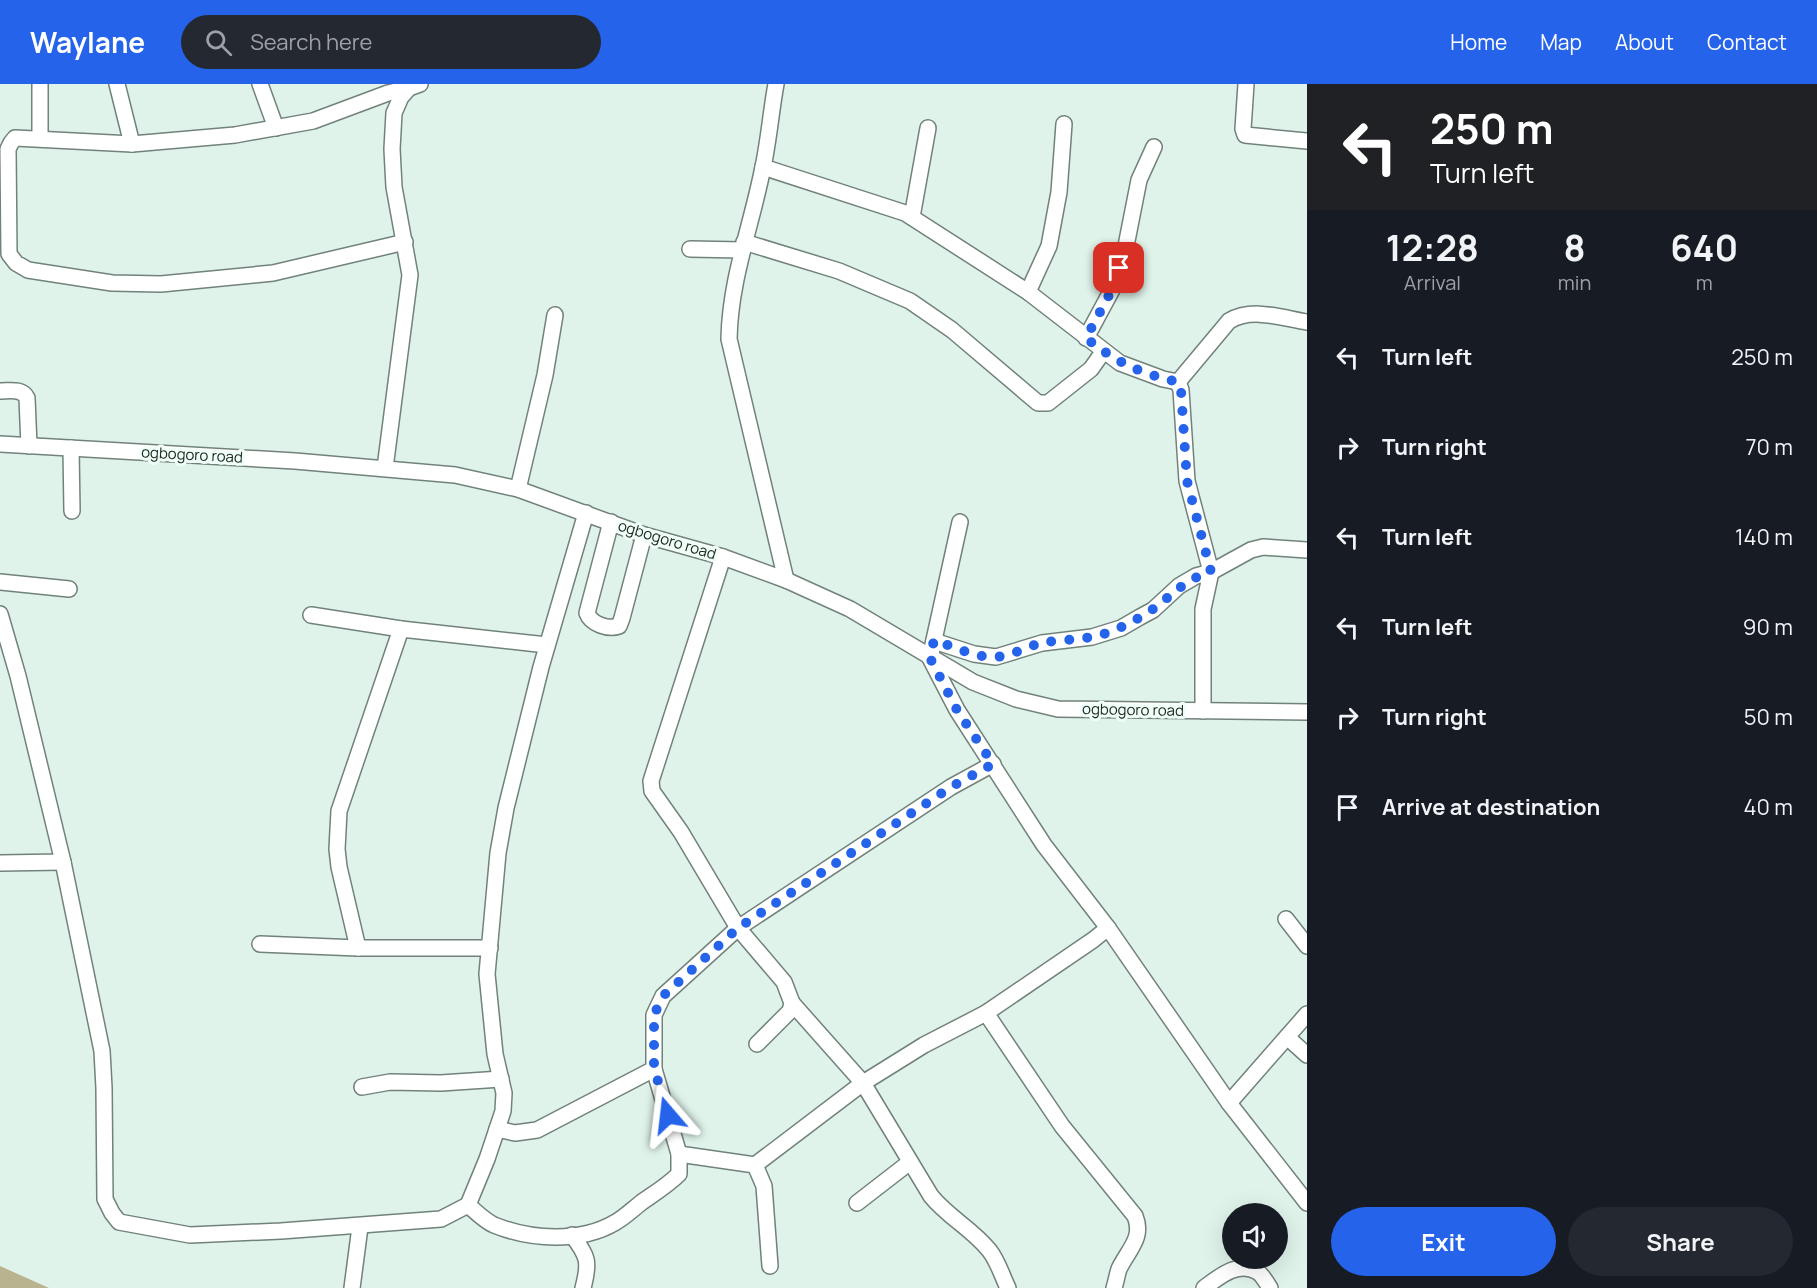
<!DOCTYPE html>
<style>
:root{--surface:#171b24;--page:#242831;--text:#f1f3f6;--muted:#9ea1a6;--accent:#2563eb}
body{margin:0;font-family:Manrope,sans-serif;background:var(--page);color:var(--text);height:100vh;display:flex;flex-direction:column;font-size:22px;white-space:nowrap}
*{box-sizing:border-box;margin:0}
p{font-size:20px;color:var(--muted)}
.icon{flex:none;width:33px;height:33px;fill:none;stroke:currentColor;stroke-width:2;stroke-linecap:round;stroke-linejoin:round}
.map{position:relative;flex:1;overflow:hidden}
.side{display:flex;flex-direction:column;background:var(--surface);width:510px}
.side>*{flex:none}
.guide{background:#202124;color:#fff;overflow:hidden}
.tools{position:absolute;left:1222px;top:1119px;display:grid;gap:12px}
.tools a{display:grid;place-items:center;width:66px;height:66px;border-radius:50%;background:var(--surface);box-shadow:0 6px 24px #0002;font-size:30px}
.pin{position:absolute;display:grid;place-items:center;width:51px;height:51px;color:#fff;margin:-26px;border-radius:12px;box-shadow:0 3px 9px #0006}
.me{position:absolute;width:66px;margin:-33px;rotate:343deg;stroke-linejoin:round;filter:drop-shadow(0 0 4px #0008)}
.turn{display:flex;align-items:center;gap:21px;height:126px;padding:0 24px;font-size:27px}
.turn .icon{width:78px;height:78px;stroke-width:2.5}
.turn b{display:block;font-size:42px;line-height:51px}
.eta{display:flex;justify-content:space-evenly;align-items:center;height:102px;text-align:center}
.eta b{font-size:36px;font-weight:700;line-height:42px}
.cta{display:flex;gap:12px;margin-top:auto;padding:12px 24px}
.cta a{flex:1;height:69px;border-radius:36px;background:var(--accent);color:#fff;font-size:24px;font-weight:700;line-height:69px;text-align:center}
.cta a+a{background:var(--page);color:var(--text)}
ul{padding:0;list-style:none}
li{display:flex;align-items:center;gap:18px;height:90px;padding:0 24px}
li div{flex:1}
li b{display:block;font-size:22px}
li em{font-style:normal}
header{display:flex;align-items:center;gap:36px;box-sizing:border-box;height:84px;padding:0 30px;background:var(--accent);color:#fff}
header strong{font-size:28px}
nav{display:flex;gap:33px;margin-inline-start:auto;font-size:21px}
.search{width:420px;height:54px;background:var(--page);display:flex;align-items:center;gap:15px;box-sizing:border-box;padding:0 21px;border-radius:33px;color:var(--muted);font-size:22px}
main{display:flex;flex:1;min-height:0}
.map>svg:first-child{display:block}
</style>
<header>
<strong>Waylane</strong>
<div class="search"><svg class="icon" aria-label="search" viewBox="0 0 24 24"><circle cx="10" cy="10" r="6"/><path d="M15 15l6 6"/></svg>Search here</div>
<nav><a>Home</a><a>Map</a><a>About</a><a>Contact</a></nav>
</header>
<main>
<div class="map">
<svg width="1307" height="1204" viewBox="0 0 1307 1204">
<rect width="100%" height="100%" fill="#dff3ea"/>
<polygon fill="#bab38f" points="0,1182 49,1204 0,1204"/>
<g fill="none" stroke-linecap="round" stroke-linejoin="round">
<g stroke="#71827b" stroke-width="18">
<g id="minor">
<polyline points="117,0 132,60"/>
<polyline points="260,0 276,44"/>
<path d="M776,0c-5,27 -7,55 -13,83 -11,57 -33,112 -34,172l57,241"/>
<polyline points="1246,0 1243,45 1245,51 1307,57"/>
<polyline points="40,54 40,0"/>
<polyline points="763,83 905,129 1028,208 1120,279 1163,295 1178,298"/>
<polyline points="912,133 928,44"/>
<polyline points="405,158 273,189 161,200 112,199 28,186 16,179 9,170 8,65 11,59 15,54 132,60 235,51 313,37 388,9 409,4"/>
<polyline points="744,158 839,187 910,217 952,246 1038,319 1048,319 1091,285 1103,268"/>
<polyline points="690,165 742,166"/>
<polyline points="1028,208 1049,162 1059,108 1064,40"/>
<polyline points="1086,254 1114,202 1125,167 1139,96 1154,63"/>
<polyline points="1178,298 1181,306 1187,397 1211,488 1203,525 1203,627"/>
<path d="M1178,298l51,-61c23,-14 53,-3 78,1"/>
<path d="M0,307c10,0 22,-3 27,7l2,48"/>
<polyline points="0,360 295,377 455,391 518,405 644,451 723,473 786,496 850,525 973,598 1016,615 1058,625 1307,628"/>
<polyline points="71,364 72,427"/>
<polyline points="385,384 410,191 394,103 392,65 394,29 401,13 409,4 420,0"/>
<polyline points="518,405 545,291 555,231"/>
<path d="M611,438l-24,91c4,11 21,17 32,13l3,-8 22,-83"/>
<polyline points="960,438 930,574 957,626 1044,761 1108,844 1229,1019 1307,1119"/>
<polyline points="723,473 651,697 652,707 681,748 738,844 784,898 792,919 790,927 757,960"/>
<polyline points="0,498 69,505"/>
<polyline points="0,530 18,592 63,778 0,779"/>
<polyline points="311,531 401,545 547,561"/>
<polyline points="934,557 974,570 996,573 1042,559 1092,553 1121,544 1140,533 1153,526 1179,502 1196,492 1211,488 1251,466 1263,463 1307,466"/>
<polyline points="63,778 102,967 104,1004 105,1115 112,1129 119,1138 190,1151 281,1147 441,1135 468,1121 487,1075 503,1027 504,1009 495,970 487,890 498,769 506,724 541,583 586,429"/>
<polyline points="1286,835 1307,862"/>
<polyline points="260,860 358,864 490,864"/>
<polyline points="358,864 339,783 337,765 339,727 401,545"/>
<polyline points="792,919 863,999 924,961 986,929 1093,856 1108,844"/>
<path d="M986,929l76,113 73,90c9,22 -7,34 -16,53 -2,6 -3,13 -5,19"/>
<polyline points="1287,953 1307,971"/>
<polyline points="362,1003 390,998 441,999 501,995"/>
<polyline points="1229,1019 1307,930"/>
<polyline points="497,1045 515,1049 537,1046 654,985"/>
<polyline points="679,1070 755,1081 764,1102 770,1182"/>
<path d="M755,1081l108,-82 68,113c17,21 41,33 58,54 9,11 13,26 19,38"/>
<polyline points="857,1119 910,1078"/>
<path d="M468,1121c8,7 17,16 26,20 37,15 87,18 122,-3 9,-5 17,-13 26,-20 13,-9 26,-17 37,-28v-20l-25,-85v-54l9,-19 75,-68 213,-141 42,-23"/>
<path d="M572,1151c16,21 18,27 11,53"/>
<polyline points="352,1204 360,1143"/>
<path d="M1204,1204c15,-11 34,-28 54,-16 4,3 9,11 12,16"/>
</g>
</g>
<use href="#minor" stroke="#fff" stroke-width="15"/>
</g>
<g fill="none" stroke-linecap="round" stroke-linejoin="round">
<path stroke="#2563eb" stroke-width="10" stroke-dasharray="0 18" d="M668,1031l-14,-47v-53l9,-19 75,-68 213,-141 42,-23 -36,-54 -27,-52 4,-18c17,6 45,19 62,17 15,-1 30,-10 45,-14 16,-3 34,-3 50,-6 18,-3 36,-12 51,-21 27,-15 37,-35 69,-44l-24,-91 -6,-91 -3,-8c-37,-8 -62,-20 -92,-44l28,-52 5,-18"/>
</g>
<g text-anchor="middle" stroke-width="6" stroke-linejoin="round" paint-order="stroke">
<g font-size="15" fill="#202724" stroke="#effff8">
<text transform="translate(192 371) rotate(3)" y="5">ogbogoro road</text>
<text transform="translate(667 456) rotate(17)" y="5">ogbogoro road</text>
<text transform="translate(1133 626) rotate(1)" y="5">ogbogoro road</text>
</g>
</g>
</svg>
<div class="tools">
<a><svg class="icon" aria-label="sound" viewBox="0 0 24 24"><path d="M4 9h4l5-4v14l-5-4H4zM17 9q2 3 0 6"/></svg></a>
</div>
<div class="pin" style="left:1119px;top:184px;background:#d93025"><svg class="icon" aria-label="arrive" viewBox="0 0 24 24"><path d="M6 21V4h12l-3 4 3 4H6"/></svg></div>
<svg class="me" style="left:668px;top:1031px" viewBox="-20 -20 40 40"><path d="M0-17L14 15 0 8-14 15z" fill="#2563eb" stroke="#fff" stroke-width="4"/></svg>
</div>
<section class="side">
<div class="guide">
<div class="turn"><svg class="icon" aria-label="left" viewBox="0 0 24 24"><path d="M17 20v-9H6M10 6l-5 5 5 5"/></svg><div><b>250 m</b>Turn left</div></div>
</div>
<div class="eta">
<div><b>12:28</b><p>Arrival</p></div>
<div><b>8</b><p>min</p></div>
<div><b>640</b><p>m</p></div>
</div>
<ul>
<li><svg class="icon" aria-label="left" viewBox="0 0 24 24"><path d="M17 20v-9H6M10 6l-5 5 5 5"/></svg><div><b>Turn left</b></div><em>250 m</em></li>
<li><svg class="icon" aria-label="right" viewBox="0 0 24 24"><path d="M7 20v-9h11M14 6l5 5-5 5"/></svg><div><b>Turn right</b></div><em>70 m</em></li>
<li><svg class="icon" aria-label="left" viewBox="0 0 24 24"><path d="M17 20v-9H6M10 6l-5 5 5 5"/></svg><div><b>Turn left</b></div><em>140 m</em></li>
<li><svg class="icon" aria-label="left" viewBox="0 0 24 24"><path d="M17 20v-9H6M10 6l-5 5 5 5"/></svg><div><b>Turn left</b></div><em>90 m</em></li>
<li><svg class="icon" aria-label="right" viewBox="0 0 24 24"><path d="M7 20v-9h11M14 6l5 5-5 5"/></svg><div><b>Turn right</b></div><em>50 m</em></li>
<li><svg class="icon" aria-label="arrive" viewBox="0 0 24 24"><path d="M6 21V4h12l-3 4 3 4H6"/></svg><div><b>Arrive at destination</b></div><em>40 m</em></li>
</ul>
<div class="cta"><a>Exit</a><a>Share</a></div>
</section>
</main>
